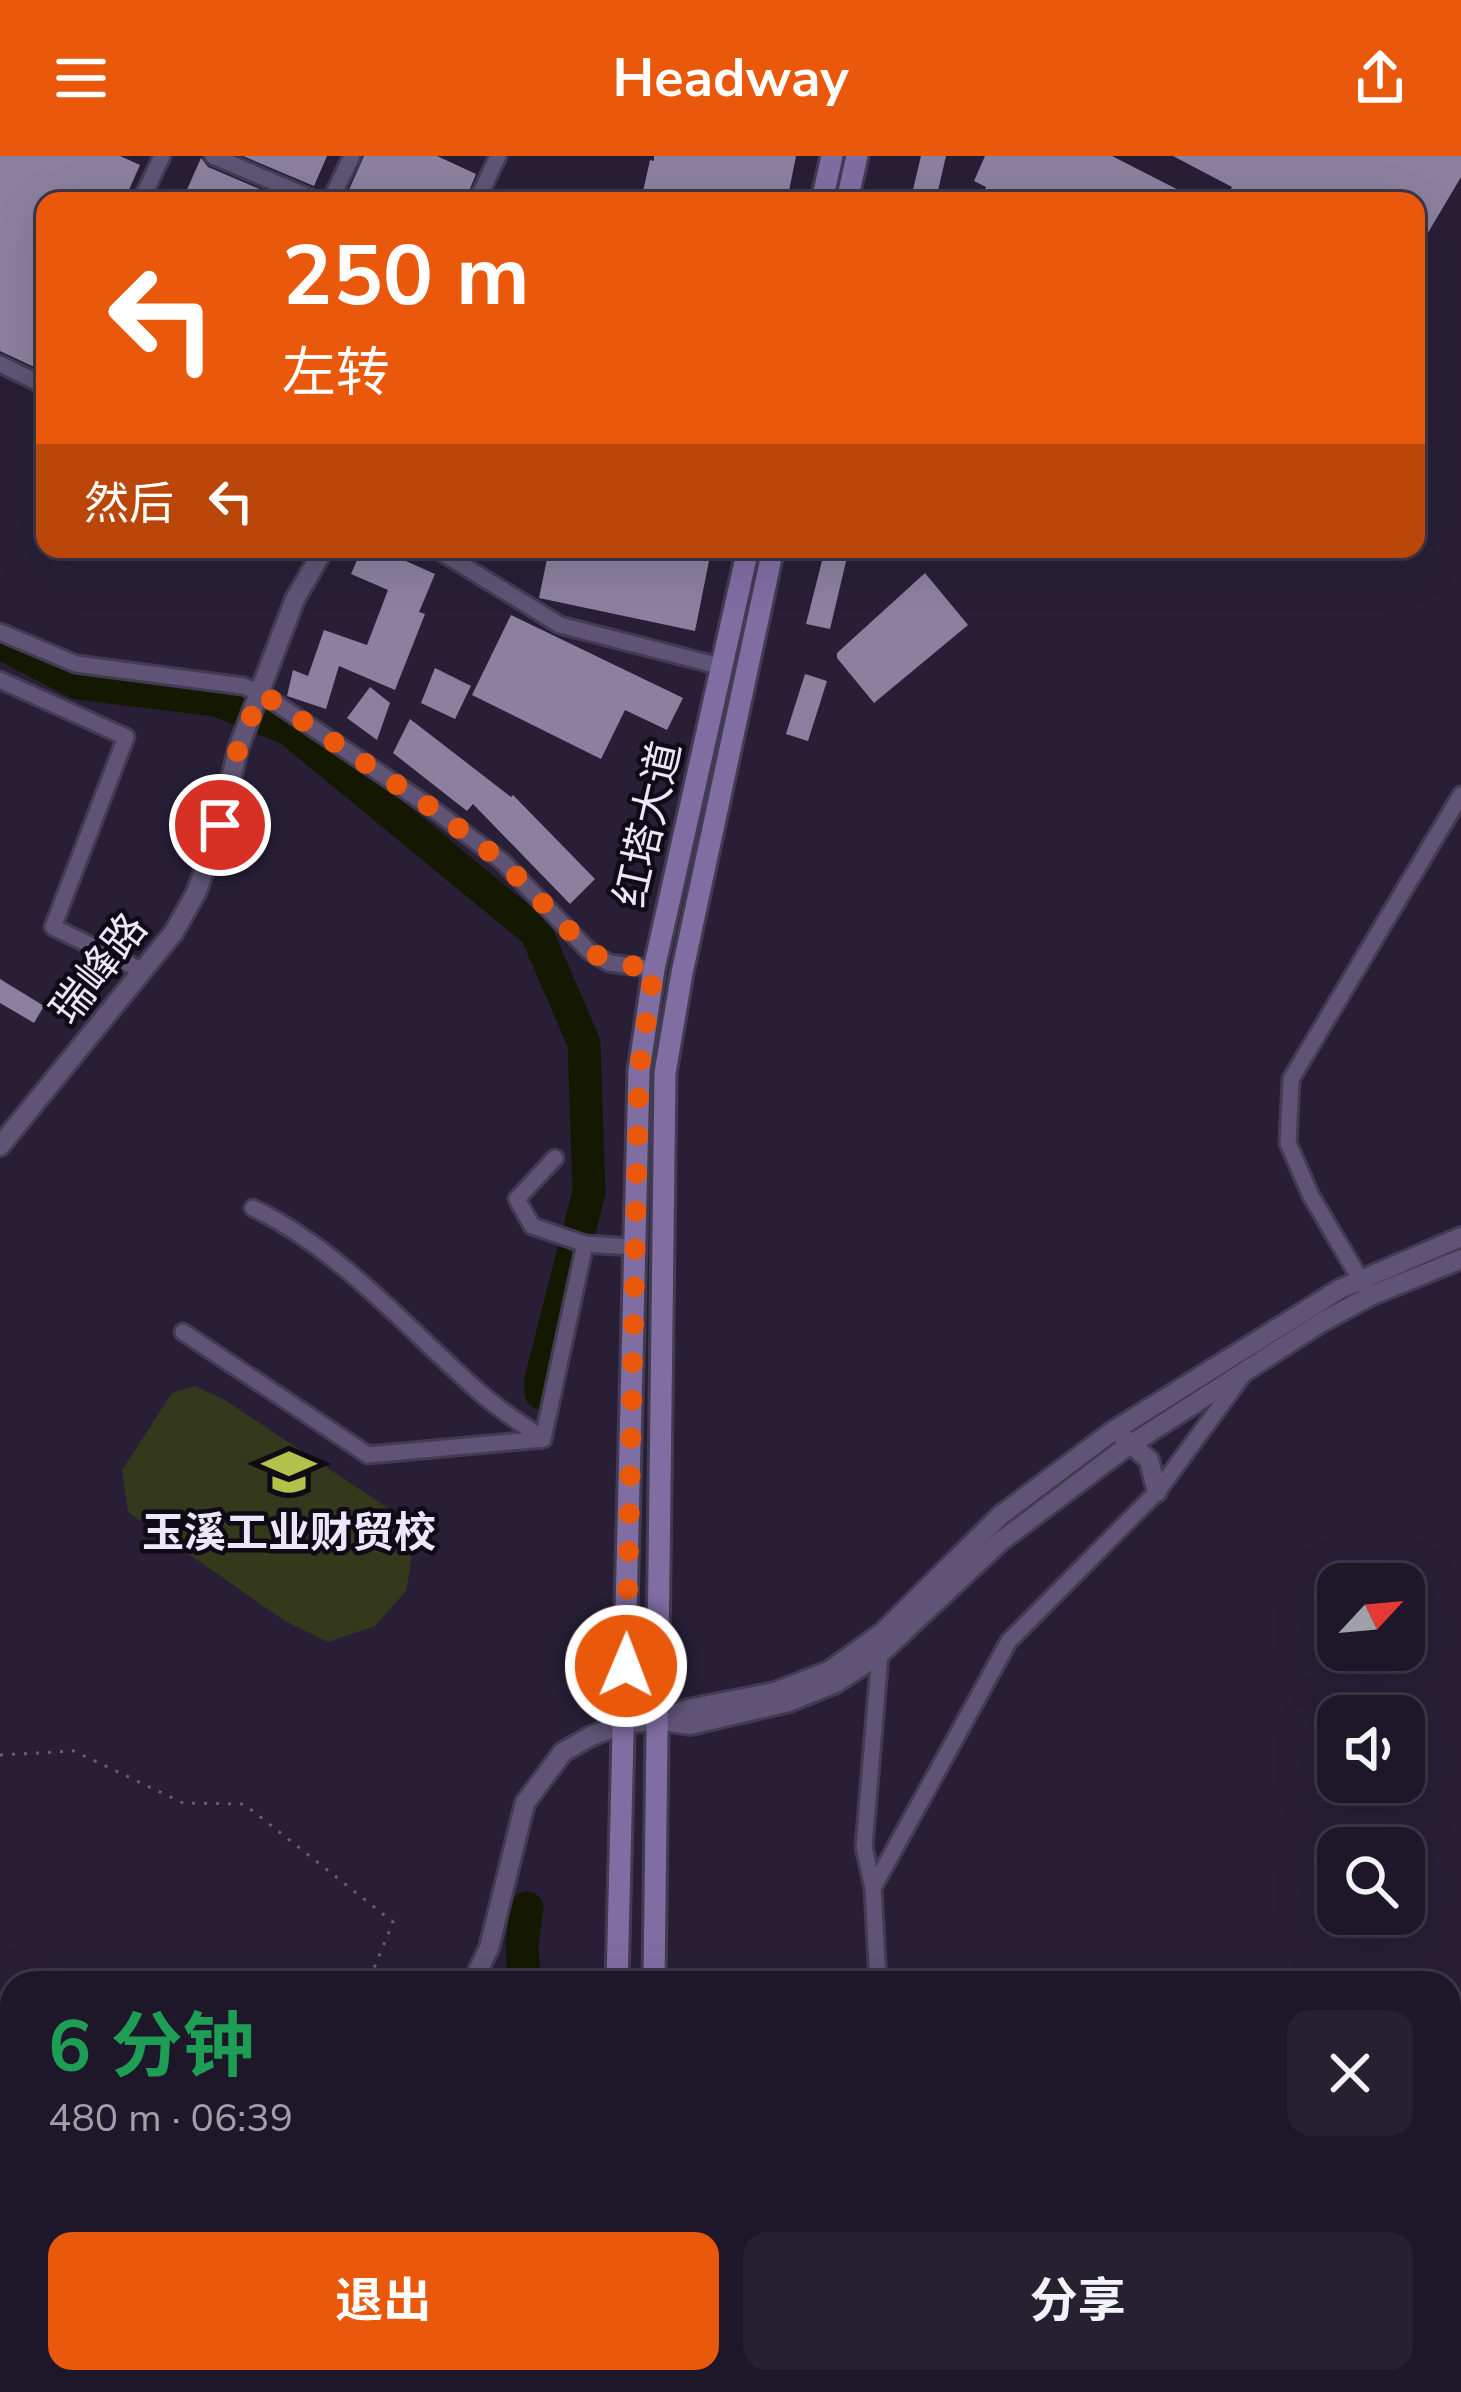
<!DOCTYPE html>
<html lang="zh">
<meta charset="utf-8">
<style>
:root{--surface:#1e1729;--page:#262031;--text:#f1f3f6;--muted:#a19fa8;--line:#3c3646;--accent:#ea580c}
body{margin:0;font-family:"Nunito Sans","Noto Sans SC",sans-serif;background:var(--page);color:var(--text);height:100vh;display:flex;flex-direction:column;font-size:45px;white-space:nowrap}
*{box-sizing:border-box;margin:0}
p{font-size:39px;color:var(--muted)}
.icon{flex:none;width:66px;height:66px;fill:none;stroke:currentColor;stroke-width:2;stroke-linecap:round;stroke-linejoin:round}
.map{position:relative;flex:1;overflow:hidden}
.details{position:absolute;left:0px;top:1815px;width:1461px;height:423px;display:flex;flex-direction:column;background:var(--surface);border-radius:36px 36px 0 0;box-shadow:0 12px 48px #0002,0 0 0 3px var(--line)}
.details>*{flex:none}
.hud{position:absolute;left:36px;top:36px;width:1389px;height:366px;border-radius:24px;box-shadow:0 12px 48px #0002,0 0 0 3px var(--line);background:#ea580c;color:#fff;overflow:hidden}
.needle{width:78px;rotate:64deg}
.controls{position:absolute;left:1317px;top:1407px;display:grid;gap:24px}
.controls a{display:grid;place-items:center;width:108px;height:108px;border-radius:24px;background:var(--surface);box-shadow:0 12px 48px #0002,0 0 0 3px var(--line);font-size:60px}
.pin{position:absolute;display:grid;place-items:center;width:102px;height:102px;color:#fff;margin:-51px;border:6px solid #fff;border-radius:50%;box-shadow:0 3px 12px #0007}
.me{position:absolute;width:132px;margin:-66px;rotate:1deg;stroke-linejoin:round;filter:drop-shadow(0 0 9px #0008)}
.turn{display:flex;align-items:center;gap:42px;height:252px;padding:0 48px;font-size:54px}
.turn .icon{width:156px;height:156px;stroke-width:2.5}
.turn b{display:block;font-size:84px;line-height:102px}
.then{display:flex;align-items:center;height:114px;padding:0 48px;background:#0003;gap:24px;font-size:45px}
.round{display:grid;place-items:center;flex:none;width:126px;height:126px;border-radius:24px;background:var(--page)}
.summary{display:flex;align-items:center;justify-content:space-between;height:204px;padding:0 48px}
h1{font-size:72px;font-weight:700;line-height:90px;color:#1e9e55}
.primary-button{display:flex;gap:24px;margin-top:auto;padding:24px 48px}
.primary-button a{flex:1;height:138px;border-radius:24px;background:var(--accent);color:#fff;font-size:48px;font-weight:700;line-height:138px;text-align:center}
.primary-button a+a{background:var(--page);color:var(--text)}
header{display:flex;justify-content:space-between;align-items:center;height:156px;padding:0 48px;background:var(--accent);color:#fff;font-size:54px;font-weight:700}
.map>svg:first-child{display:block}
</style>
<header><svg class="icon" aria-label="menu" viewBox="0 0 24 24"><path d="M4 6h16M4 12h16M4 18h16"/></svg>Headway<svg class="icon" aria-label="share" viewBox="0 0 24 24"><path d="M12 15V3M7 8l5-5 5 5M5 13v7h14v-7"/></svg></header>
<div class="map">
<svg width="1461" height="2236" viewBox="0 0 1461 2236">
<rect width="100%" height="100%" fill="#281f37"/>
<polygon fill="#34391b" points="195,1230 223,1243 394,1356 413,1395 406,1435 375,1470 328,1486 285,1465 128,1356 122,1314 172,1237"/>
<polygon fill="#141800" stroke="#55564a" stroke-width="3" points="425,2226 584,2226 584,2236 420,2236"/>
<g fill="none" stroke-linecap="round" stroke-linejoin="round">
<g stroke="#141800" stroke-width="33">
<polyline points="0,487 78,527 216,544 289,573 536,776 584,887 589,1036 541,1223 541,1237"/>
<polyline points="524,1827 522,1788 527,1752"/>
</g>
</g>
<g fill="#8b819f">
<polygon points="0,0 120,0 140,9 124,45 45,45 45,216 0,195"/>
<polygon points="243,0 327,0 314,30"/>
<polygon points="364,0 437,0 476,18 465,45 344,45"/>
<polygon points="654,0 796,0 787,45 666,45 642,40 650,4 654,5"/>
<polygon points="921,0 946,0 936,43 912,38"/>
<polygon points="985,0 1112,0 1200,45 980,45 986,31 974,25"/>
<polygon points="1173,0 1461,0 1461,21 1416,97 1416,45 1224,45 1232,31"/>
<polygon points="201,2 208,11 288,45 200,45 185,38"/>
<polygon points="362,393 379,393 435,418 419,456 425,458 395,534 339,510 326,553 287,540 293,514 308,520 324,474 367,489 388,434 351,418"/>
<polygon points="549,393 711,395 695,475 539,442"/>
<polygon points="825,393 849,393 830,473 806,468"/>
<polygon points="925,417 968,469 874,547 837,502 837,497"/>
<polygon points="511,459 683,542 667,574 625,554 601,603 472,539"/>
<polygon points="435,512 471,530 455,563 421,547"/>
<polygon points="805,518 827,525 808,585 786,578"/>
<polygon points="370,531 390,547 377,584 347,562"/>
<polygon points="410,563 511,641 513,639 595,723 570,748 473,648 467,655 393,597"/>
<polygon points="0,823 44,850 34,867 0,847"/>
</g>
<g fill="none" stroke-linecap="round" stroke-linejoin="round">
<g stroke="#433b52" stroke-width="21">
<g id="minor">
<polyline points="213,0 318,45"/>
<polyline points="141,45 162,0"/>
<polyline points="330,45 352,0"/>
<polyline points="477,45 498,0"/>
<polyline points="0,208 45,230"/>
<polyline points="436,393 560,469 723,511"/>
<polyline points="0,476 76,508 243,530 261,537 433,653 503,706 589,795 609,807 654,813"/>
<polyline points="0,524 126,581 53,771 143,815"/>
<polyline points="555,1002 517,1043 532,1070 585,1088 633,1091"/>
<path d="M253,1052c86,41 153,119 223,181 20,19 45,34 67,50l42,-195"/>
<polyline points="1366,1133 1311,1040 1288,987 1291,923 1461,639"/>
<polyline points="183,1176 368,1299 543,1283"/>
<polyline points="873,1732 864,1691 880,1498 877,1491"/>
<polyline points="878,1827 873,1732 1009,1485 1157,1336 1243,1219"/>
<polyline points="896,2226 897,2236"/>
</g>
</g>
<g stroke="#433b52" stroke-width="24">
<g id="tertiary">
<polyline points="0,990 174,776 197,735 220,669 238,593 295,443 324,393"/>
<polyline points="1124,1282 1149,1304 1157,1336"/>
<polyline points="664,1565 690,1569 789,1546 836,1527 880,1498 1001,1385 1122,1294 1322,1166 1370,1140 1461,1103"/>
<polyline points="472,1827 489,1792 525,1647 563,1596 591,1580 623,1568 659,1564 688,1553 775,1536 829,1515 883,1476 1001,1359 1110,1277 1340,1133 1461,1081"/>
<polyline points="192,2236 197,2226"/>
</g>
</g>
<g stroke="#433b52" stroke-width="27">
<g id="secondary">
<polyline points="822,45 832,0"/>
<polyline points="847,45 857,0"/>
<polyline points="617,1827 639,915 654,813 748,393"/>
<polyline points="654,1827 665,917 682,817 773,393"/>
<polyline points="610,2236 610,2226"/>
<polyline points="647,2236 647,2226"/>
</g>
</g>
<polyline stroke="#665f74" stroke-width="3" stroke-dasharray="3 9" stroke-linecap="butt" points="0,1599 74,1595 183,1647 244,1648 393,1766 368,1827"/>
<use href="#minor" stroke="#5f5475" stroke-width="15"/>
<use href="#tertiary" stroke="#5f5475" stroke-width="18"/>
<use href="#secondary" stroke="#806ea3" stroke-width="21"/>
</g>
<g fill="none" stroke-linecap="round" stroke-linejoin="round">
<polyline stroke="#ea580c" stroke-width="21" stroke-dasharray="0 37.8" points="220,669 238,593 261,537 433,653 503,706 589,795 609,806 654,813 639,915 626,1510"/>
</g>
<defs>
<g id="school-bare" transform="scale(4.14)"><path d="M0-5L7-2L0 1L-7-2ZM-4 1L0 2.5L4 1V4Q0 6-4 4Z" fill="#b2c34c" stroke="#0f0b16" stroke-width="2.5" paint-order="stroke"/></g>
</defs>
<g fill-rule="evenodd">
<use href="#school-bare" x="289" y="1316"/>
</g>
<g text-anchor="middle" stroke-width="9" stroke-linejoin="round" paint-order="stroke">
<g font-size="42" fill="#ece7f8" stroke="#0f0b16">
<text transform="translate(647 668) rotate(-77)" y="15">红塔大道</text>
<text transform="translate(98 812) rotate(-52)" y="15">瑞峰路</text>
</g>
<g font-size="42" font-weight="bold" fill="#ece7f8" stroke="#0f0b16">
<text x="289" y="1391">玉溪工业财贸校</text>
</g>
</g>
</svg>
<div class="controls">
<a><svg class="needle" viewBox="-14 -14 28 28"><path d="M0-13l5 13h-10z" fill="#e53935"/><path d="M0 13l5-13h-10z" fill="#a19fa8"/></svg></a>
<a><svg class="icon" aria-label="sound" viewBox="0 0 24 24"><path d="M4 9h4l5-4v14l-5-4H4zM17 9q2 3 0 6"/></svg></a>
<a><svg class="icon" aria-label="search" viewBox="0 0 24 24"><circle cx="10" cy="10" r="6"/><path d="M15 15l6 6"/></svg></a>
</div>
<div class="pin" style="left:220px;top:669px;background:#d93025"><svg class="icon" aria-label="arrive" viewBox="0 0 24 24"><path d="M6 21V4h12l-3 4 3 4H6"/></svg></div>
<svg class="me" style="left:626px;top:1510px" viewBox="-20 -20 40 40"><circle r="17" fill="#ea580c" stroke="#fff" stroke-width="3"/><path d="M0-11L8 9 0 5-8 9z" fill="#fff"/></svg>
<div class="hud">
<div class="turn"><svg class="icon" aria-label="left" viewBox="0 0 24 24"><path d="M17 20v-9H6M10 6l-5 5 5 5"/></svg><div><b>250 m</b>左转</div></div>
<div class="then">然后<svg class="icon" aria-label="left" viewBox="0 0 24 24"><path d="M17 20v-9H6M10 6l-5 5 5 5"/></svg></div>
</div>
<section class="details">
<div class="summary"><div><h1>6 分钟</h1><p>480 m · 06:39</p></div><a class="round"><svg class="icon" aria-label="close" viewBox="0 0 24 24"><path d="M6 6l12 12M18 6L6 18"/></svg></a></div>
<div class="primary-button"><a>退出</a><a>分享</a></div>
</section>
</div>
